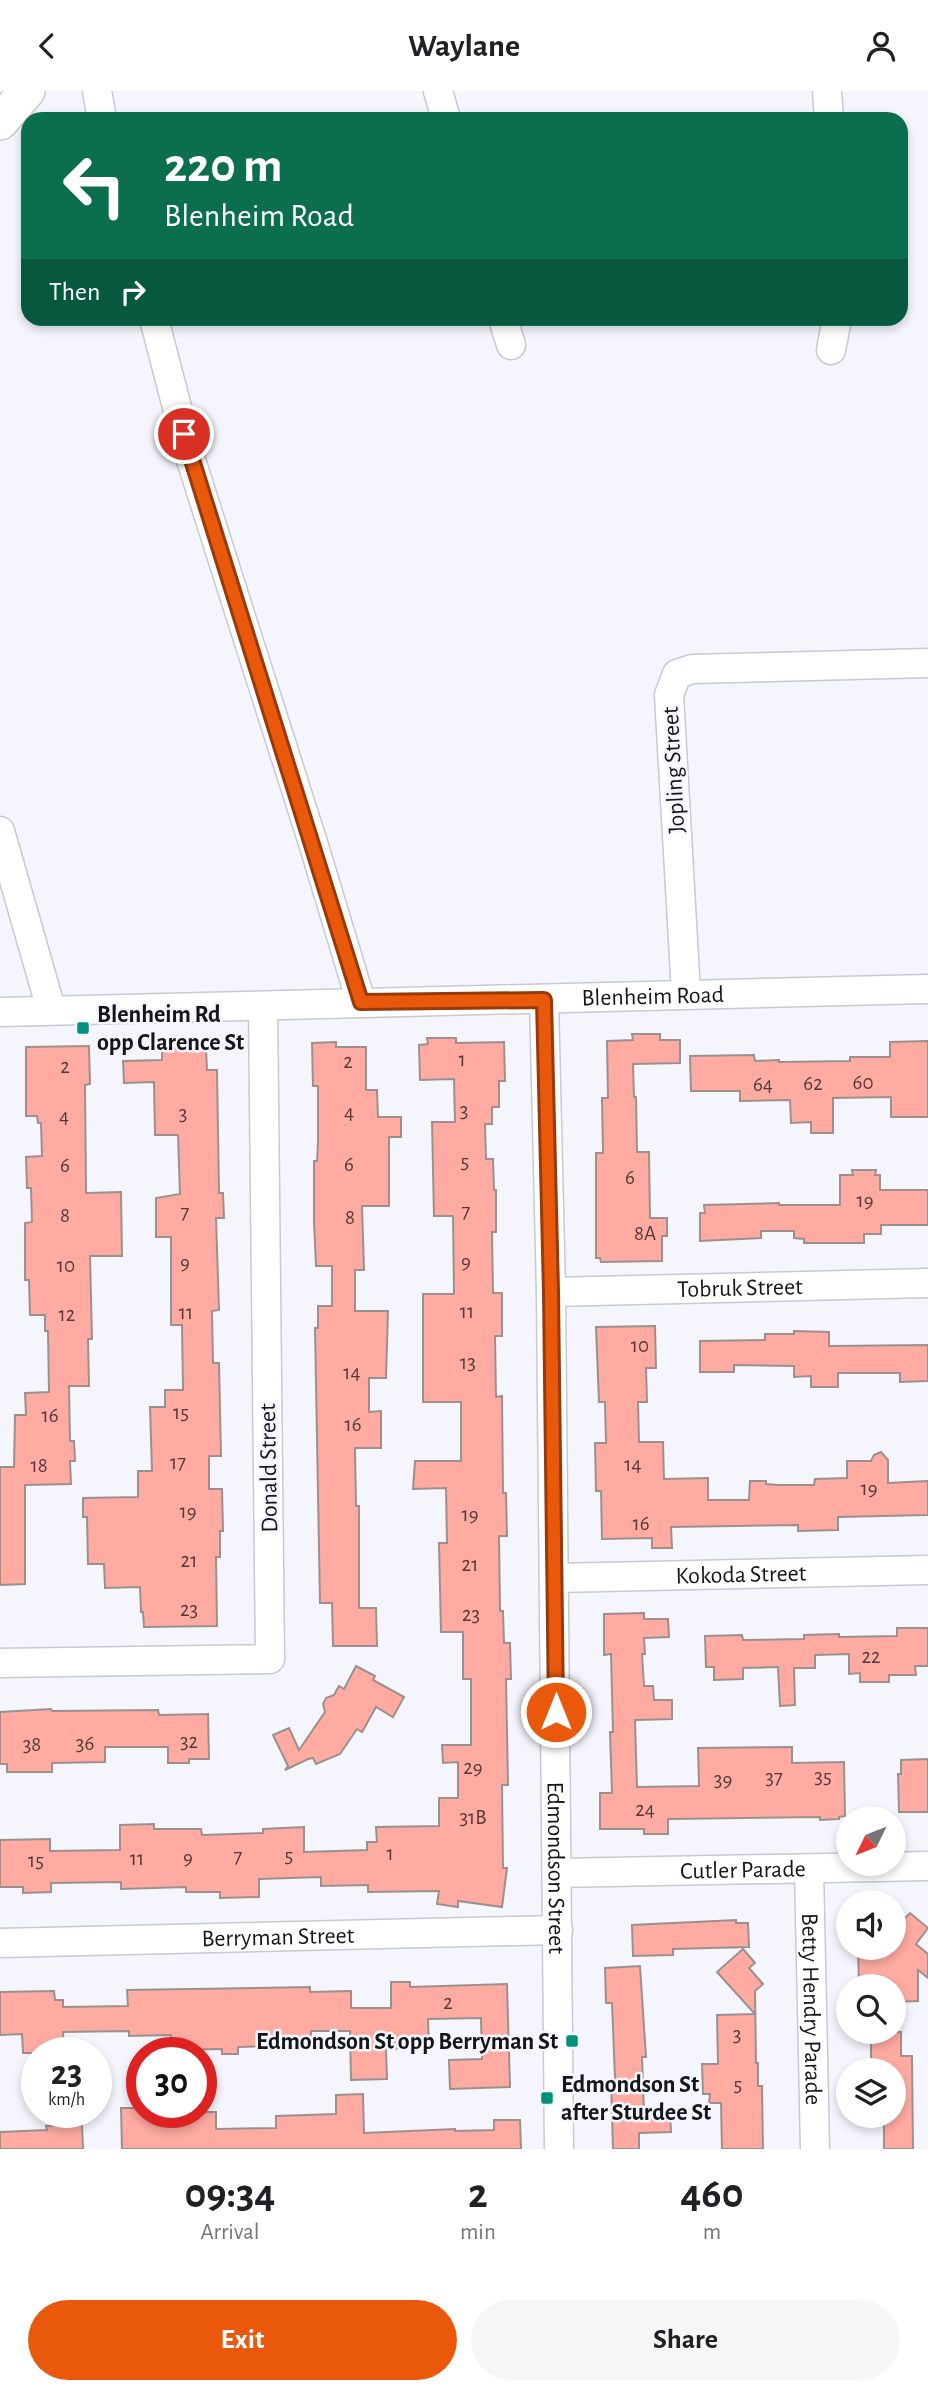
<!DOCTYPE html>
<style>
:root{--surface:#fff;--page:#f6f6f6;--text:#202124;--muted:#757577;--accent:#ea580c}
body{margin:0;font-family:"Alegreya Sans",sans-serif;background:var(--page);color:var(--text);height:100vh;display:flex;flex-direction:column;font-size:26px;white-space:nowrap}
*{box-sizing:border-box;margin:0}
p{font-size:23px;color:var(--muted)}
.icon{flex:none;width:38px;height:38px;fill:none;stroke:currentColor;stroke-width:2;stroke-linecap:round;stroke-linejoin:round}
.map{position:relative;height:2058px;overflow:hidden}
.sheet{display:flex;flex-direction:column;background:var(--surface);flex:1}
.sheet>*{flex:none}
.banner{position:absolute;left:21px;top:21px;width:887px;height:214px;border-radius:21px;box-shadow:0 4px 10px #0003;background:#0b6e4f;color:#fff;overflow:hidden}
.needle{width:46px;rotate:227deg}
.tools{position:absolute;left:836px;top:1715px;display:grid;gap:14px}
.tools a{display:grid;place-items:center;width:70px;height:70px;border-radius:50%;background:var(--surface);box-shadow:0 4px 10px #0003;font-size:35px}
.speed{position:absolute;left:21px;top:1946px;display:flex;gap:14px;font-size:35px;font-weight:700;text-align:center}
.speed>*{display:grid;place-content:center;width:91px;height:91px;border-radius:50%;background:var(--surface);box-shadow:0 4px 10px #0003;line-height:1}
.speed small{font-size:18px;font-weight:400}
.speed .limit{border:10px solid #d22;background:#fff;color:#111}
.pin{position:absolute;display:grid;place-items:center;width:60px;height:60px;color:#fff;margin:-30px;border:4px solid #fff;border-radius:50%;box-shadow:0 2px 7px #0007}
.me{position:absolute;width:77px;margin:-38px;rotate:0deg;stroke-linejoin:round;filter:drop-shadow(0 0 5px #0008)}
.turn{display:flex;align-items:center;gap:24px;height:147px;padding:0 28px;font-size:32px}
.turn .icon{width:91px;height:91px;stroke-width:2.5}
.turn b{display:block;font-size:49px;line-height:60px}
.then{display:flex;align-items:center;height:66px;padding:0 28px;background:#0003;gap:14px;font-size:26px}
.eta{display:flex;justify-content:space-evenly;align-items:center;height:119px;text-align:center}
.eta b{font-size:42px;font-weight:700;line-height:49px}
.cta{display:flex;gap:14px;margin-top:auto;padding:14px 28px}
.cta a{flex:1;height:80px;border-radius:42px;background:var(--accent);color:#fff;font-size:28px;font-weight:700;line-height:80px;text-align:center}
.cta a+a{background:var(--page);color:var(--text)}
header{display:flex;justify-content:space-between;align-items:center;height:91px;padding:0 28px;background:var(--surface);font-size:32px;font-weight:700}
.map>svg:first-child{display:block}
</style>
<header><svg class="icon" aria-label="back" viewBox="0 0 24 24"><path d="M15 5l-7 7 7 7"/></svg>Waylane<svg class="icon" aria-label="person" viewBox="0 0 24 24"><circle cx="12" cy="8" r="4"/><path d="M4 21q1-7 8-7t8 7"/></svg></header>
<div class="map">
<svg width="928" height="2058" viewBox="0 0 928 2058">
<rect width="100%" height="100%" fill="#f5f6fd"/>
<g fill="#ffaba1" stroke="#9c908e" stroke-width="2">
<polygon points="632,943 660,943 660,949 680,949 680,972 633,973 634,1006 636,1006 637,1061 649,1061 650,1127 667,1127 667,1145 662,1145 662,1170 601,1171 600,1167 596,1167 596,1062 603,1062 602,1007 608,1007 607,950 633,949"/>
<polygon points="427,947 456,947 456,952 504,951 505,990 499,990 499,1016 492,1016 492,1033 485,1033 486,1068 493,1068 494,1099 496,1099 496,1141 492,1141 493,1202 502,1202 502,1245 495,1245 496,1306 502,1305 503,1402 506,1402 507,1445 499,1445 500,1520 503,1520 504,1552 510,1552 511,1588 506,1588 508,1694 502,1694 503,1777 507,1777 502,1816 458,1810 458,1816 437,1813 439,1800 368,1801 368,1794 321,1795 321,1786 259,1788 259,1806 220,1807 220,1801 186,1801 186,1796 121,1798 121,1791 51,1792 51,1801 23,1802 23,1796 0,1796 0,1749 50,1748 50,1760 120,1759 120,1734 154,1733 154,1738 201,1738 202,1744 263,1742 263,1738 304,1736 304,1761 367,1759 367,1751 377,1751 376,1736 439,1735 439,1707 458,1707 458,1671 443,1672 442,1654 471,1654 471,1588 463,1588 463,1541 441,1541 439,1452 447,1452 446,1397 413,1398 415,1370 461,1370 461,1311 423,1311 423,1203 454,1203 453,1125 434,1125 432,1031 455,1031 454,988 420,989 419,954 428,953"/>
<polygon points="928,950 928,1026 891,1026 891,1006 833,1007 833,1042 811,1042 811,1031 791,1032 790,1009 740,1010 740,1000 691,1000 690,965 754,964 755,970 779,969 779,971 850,970 850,966 890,966 890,951"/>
<polygon points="336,951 336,956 366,956 366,999 377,999 378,1026 401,1026 401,1046 389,1046 389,1115 362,1115 364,1179 355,1179 355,1220 388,1220 386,1287 369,1287 369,1321 381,1320 381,1357 355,1357 356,1415 359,1415 359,1517 376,1517 377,1555 333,1555 332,1512 320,1512 315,1237 318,1237 318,1215 332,1215 332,1175 316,1175 314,1131 314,1070 317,1070 318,1052 318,995 313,995 312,952"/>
<polygon points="89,955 90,993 85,994 86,1102 121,1101 122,1165 90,1165 92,1248 88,1248 89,1295 69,1295 70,1350 74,1350 75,1370 70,1370 71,1393 25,1394 25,1493 0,1494 0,1376 14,1376 15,1324 26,1324 25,1302 49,1301 48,1240 45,1240 45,1224 30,1224 29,1189 25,1189 25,1132 32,1131 31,1097 27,1097 26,1066 42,1065 41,1032 38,1032 37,1025 26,1025 26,956"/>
<polygon points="162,957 206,957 207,979 217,979 219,1102 223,1102 224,1127 216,1127 219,1219 212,1220 213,1272 219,1272 221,1365 209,1365 209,1398 222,1398 223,1440 220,1440 220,1466 216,1466 217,1535 144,1536 143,1521 141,1521 140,1496 105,1497 104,1473 88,1473 87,1426 83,1426 83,1407 138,1406 138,1380 152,1380 150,1316 165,1316 165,1299 183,1299 182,1234 171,1234 171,1146 156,1146 156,1107 180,1103 178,1044 155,1044 154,991 124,992 123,970 162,969"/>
<polygon points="852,1079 876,1079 875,1084 880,1084 880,1099 928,1099 928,1134 881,1134 881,1143 864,1143 864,1152 804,1152 804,1148 794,1147 794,1140 761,1140 761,1147 700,1150 700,1122 705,1122 704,1114 779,1112 779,1114 840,1114 840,1084 853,1084"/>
<polygon points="655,1235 656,1277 646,1277 647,1311 638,1311 639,1351 663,1351 664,1388 708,1387 708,1409 749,1409 750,1390 766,1390 766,1393 778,1394 814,1394 815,1388 847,1387 847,1370 871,1370 874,1364 881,1361 888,1369 888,1392 928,1390 928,1424 838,1426 838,1439 798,1440 798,1434 671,1436 672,1457 652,1457 652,1447 602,1448 601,1400 596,1400 595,1352 606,1352 605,1311 599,1311 596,1236"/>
<polygon points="794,1240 829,1241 829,1255 928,1254 928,1290 900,1291 900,1282 838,1282 838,1296 811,1296 811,1285 794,1286 794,1275 734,1274 734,1281 700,1281 700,1250 765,1249 765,1243 794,1243"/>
<polygon points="644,1522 644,1528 668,1528 669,1546 644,1547 645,1563 642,1563 644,1595 653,1595 654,1609 672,1609 672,1628 635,1629 637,1696 699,1695 698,1657 792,1656 792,1672 844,1671 845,1725 839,1726 839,1728 820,1729 820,1726 668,1728 668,1743 644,1743 644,1738 600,1738 600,1702 612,1702 610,1641 613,1641 611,1563 604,1564 604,1523"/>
<polygon points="897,1537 928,1537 928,1575 915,1575 916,1584 889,1584 889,1591 860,1591 860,1582 849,1583 849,1563 815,1564 815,1577 794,1577 795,1614 780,1615 778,1576 743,1577 743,1588 714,1589 714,1576 706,1576 705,1545 742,1544 743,1549 804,1548 804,1544 839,1543 839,1546 897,1545"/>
<polygon points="356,1575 375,1585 373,1589 404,1606 393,1626 376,1616 362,1641 357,1638 340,1663 316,1673 313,1667 308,1668 285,1679 288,1675 273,1644 289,1637 299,1659 325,1621 323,1613 326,1607 334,1604 339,1595 344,1598"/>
<polygon points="51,1618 52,1620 158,1619 159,1624 208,1623 209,1668 189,1668 189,1672 168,1672 168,1656 105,1656 105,1671 52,1672 52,1681 7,1681 7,1673 0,1673 0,1621"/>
<polygon points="928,1668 928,1721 899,1721 898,1683 901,1683 901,1669"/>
<polygon points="894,1822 903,1829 910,1822 928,1837 916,1853 928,1863 928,1887 918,1879 918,1910 894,1911 894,1895 859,1895 858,1857 894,1857"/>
<polygon points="736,1829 736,1832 748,1832 749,1856 673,1858 673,1864 633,1865 632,1834"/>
<polygon points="743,1858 755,1872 749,1877 763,1893 755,1900 756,1972 758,1972 758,1995 762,1995 763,2058 722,2058 721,2012 709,2012 710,2003 703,2003 702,1973 718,1973 717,1924 755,1923 717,1881"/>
<polygon points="640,1875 646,1966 642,1966 644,2022 670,2021 671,2041 639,2042 639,2058 613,2058 611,1988 615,1988 612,1912 606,1912 605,1877"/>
<polygon points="391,1891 410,1891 410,1896 507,1893 510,1996 450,1998 449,1969 482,1968 481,1927 428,1928 429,1956 386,1958 387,1988 351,1989 350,1940 311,1940 311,1954 238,1956 238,1963 222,1963 222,1958 172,1959 171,1944 129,1945 129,1940 63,1941 64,1962 23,1962 22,1943 0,1944 0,1901 54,1900 55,1909 63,1909 63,1916 128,1915 127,1899 310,1896 310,1901 351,1900 351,1917 391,1917"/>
<polygon points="871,1941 901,1941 901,1965 912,1965 913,2058 884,2058 884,2026 894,2026 894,1979 871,1979"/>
<polygon points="363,2003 364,2042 455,2038 455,2040 494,2039 494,2029 520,2029 521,2058 122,2058 121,2017 142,2017 142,2021 216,2021 216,2038 276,2037 276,2025 336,2023 336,2004"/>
<polygon points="82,2034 83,2058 0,2058 0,2041 47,2039 46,2035"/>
</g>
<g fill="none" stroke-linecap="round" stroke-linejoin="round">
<g stroke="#c7c9d4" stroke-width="31">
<g id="minor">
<polyline points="97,0 102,28"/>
<polyline points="438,0 446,28"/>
<polyline points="827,0 829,28"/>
<polyline points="154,228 190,366 314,755 361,911"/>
<polyline points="503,228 511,254"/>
<polyline points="831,259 837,228"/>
<polyline points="0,740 51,918"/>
<polyline points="686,902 669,604 677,583 692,578 928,572"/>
<path id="s1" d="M544,909l7,292 8,857"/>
<path id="s2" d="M0,921l928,-23"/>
<path id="s3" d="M551,1201l377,-9"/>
<path id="s4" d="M555,1487l373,-8"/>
<polyline points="0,1572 270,1568 263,915"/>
<path id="s5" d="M809,1778l6,280"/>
<path id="s6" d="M557,1782l371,-7"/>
<path id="s7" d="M0,1852l558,-13"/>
</g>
</g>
<g stroke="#c7c9d4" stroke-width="38">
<polyline id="major" points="0,31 27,0"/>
</g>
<use href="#minor" stroke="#fff" stroke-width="28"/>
<use href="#major" stroke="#fff" stroke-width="35"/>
</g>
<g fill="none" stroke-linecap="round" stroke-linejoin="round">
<g stroke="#983908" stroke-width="18">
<polyline id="route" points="184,343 361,911 544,909 551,1201 556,1621"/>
</g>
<use href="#route" stroke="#ea580c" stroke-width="12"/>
</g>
<g fill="#00907b" stroke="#f5f6fd" stroke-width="2.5">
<rect x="76" y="930" width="14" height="14" rx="3.5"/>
<rect x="565" y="1943" width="14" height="14" rx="3.5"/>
<rect x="540" y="2000" width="14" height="14" rx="3.5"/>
</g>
<g text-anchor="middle" stroke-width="5" stroke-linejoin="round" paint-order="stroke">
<g font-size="21" fill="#503b3c">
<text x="462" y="975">1</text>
<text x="348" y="977">2</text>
<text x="65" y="982">2</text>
<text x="863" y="998">60</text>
<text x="813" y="999">62</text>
<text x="763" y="1000">64</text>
<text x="464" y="1026">3</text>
<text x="349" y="1028">4</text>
<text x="183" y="1029">3</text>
<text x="64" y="1032">4</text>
<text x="465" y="1077">5</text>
<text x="349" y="1080">6</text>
<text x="65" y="1081">6</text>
<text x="630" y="1093">6</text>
<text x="865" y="1116">19</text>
<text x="466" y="1127">7</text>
<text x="185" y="1128">7</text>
<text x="65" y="1131">8</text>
<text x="350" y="1133">8</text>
<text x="645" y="1149">8A</text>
<text x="466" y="1177">9</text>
<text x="185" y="1178">9</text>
<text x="66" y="1181">10</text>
<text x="467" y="1227">11</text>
<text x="186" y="1228">11</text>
<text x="67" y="1230">12</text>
<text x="640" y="1261">10</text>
<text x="468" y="1278">13</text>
<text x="352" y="1288">14</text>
<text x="181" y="1328">15</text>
<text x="50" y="1331">16</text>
<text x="353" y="1340">16</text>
<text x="178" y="1378">17</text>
<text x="633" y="1380">14</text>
<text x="39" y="1381">18</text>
<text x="869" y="1404">19</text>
<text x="188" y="1427">19</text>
<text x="470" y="1430">19</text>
<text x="641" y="1439">16</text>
<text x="189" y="1476">21</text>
<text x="470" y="1480">21</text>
<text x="189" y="1525">23</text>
<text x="471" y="1530">23</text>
<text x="871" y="1572">22</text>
<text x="189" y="1657">32</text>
<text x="85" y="1659">36</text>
<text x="32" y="1660">38</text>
<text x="473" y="1683">29</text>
<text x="823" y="1692">35</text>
<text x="774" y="1693">37</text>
<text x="723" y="1695">39</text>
<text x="645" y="1725">24</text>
<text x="473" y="1733">31B</text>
<text x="390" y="1769">1</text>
<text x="289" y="1771">5</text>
<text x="238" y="1772">7</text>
<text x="188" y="1773">9</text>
<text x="137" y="1774">11</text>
<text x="36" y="1776">15</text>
<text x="448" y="1918">2</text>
<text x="737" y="1950">3</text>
<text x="738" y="2000">5</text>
</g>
<g font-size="24" fill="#15161a" stroke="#f5f6fd">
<text transform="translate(673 679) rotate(-93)" y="8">Jopling Street</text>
<text dy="8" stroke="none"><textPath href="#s2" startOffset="653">Blenheim Road</textPath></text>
<text dy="8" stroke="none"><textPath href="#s3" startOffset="189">Tobruk Street</textPath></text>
<text transform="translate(268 1377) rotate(-91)" y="8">Donald Street</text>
<text dy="8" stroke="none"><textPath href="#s4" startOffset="186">Kokoda Street</textPath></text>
<text dy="8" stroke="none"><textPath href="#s1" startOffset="868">Edmondson Street</textPath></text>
<text dy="8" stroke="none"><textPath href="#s6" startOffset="186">Cutler Parade</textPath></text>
<text dy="8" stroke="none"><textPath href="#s7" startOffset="278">Berryman Street</textPath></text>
<text dy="8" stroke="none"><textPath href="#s5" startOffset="140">Betty Hendry Parade</textPath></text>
</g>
<g font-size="24" font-weight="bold" fill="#15161a" stroke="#f5f6fd" text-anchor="start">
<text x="97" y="931">Blenheim Rd<tspan x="97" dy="28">opp Clarence St</tspan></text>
<text x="558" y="1958" text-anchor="end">Edmondson St opp Berryman St</text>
<text x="561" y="2001">Edmondson St<tspan x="561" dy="28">after Sturdee St</tspan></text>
</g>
</g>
</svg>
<div class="tools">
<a><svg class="needle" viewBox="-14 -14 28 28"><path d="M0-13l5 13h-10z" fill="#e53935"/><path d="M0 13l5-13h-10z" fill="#757577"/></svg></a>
<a><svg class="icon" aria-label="sound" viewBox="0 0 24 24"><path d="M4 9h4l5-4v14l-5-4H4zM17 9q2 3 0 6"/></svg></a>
<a><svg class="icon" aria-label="search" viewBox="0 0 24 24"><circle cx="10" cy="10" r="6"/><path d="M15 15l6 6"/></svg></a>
<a><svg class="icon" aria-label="layers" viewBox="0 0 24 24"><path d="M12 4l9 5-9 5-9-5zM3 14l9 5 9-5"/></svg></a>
</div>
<div class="speed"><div>23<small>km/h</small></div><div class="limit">30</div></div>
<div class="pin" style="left:184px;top:343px;background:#d93025"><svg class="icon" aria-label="arrive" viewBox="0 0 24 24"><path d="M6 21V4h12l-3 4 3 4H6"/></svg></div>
<svg class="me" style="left:556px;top:1621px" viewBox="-20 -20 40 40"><circle r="17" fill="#ea580c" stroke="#fff" stroke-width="3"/><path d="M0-11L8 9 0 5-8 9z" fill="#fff"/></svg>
<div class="banner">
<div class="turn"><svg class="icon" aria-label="left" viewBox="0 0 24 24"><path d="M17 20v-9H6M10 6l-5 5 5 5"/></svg><div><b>220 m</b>Blenheim Road</div></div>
<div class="then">Then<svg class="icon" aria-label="right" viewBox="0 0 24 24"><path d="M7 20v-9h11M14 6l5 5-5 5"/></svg></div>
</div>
</div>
<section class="sheet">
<div class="eta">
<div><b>09:34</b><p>Arrival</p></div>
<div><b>2</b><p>min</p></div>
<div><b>460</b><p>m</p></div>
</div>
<div class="cta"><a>Exit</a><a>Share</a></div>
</section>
